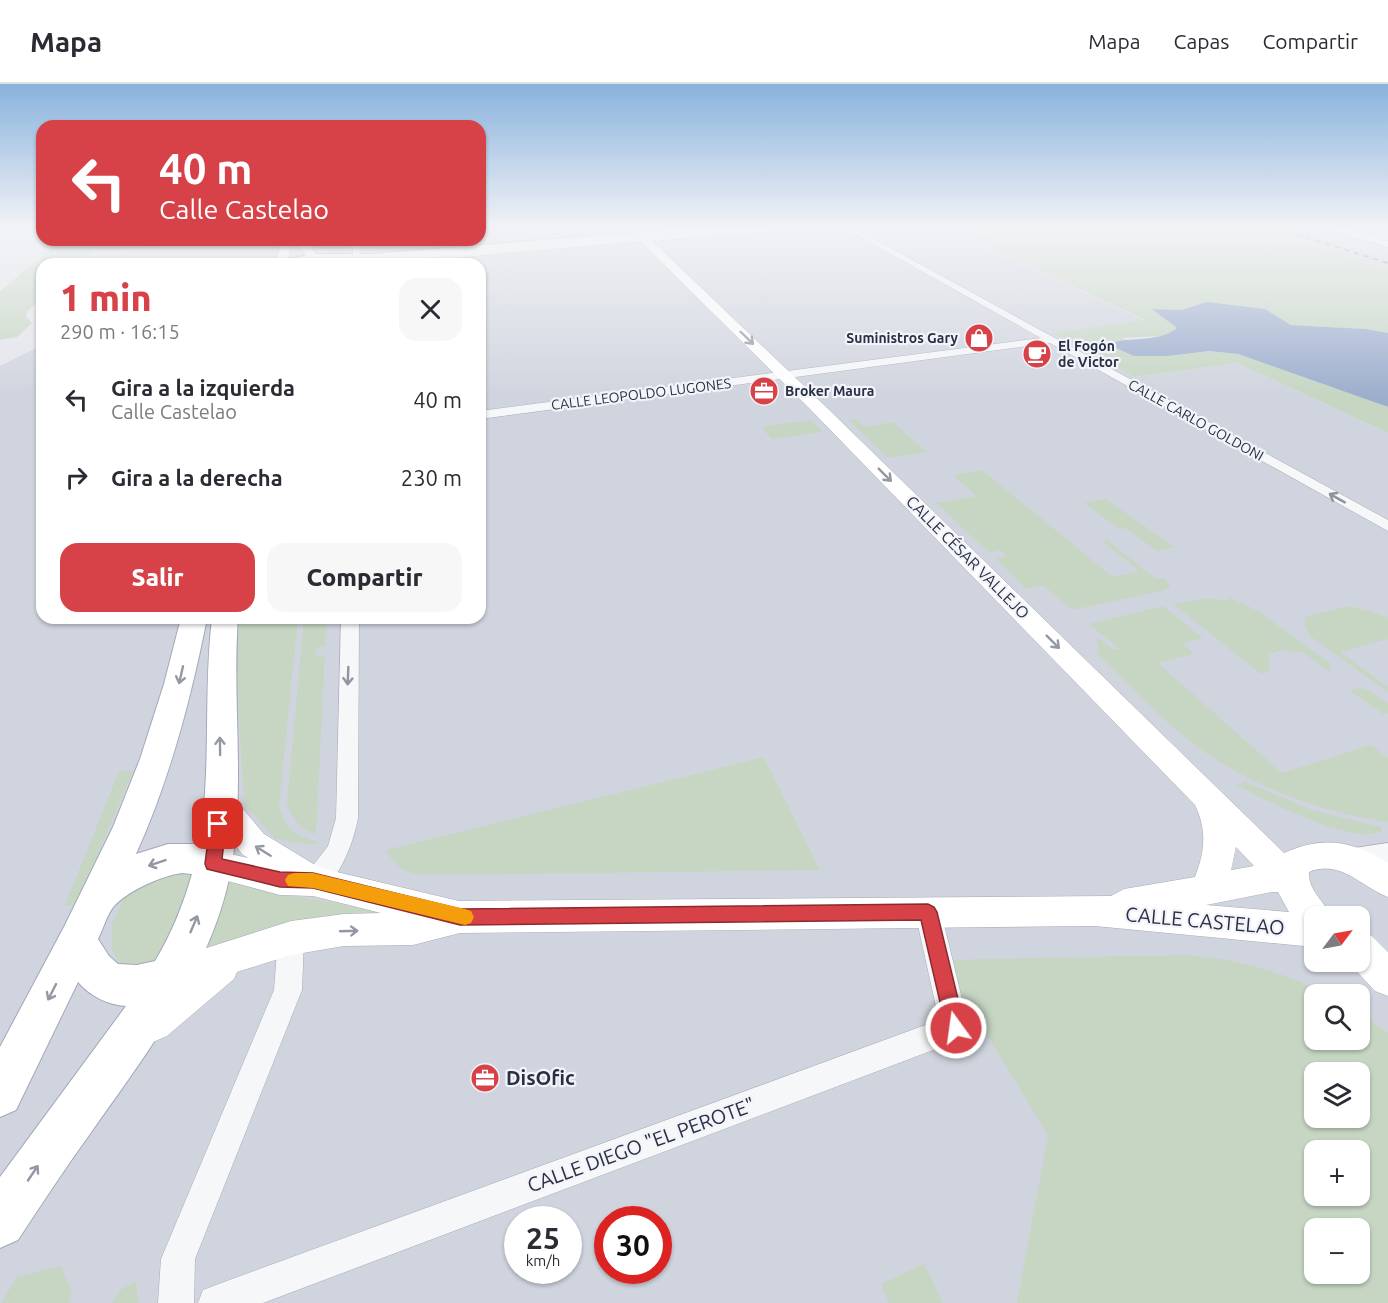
<!DOCTYPE html>
<html lang="es">
<meta charset="utf-8">
<style>
:root{--surface:#fff;--page:#f7f7f7;--text:#2b2b33;--muted:#7c7c81;--line:#e1e1e2;--accent:#d64247}
body{margin:0;font-family:Ubuntu,sans-serif;background:var(--page);color:var(--text);height:100vh;display:flex;flex-direction:column;font-size:22px;white-space:nowrap}
*{box-sizing:border-box;margin:0}
p{font-size:20px;color:var(--muted)}
.icon{flex:none;width:33px;height:33px;fill:none;stroke:currentColor;stroke-width:2;stroke-linecap:round;stroke-linejoin:round}
.map{position:relative;flex:1;overflow:hidden}
.panel{position:absolute;left:36px;top:174px;width:450px;height:366px;display:flex;flex-direction:column;background:var(--surface);border-radius:18px;box-shadow:0 2px 4px #0004}
.panel>*{flex:none}
.guide{position:absolute;left:36px;top:36px;width:450px;height:126px;border-radius:18px;box-shadow:0 2px 4px #0004;background:#d64247;color:#fff;overflow:hidden}
.needle{width:39px;rotate:58deg}
.controls{position:absolute;left:1304px;top:822px;display:grid;gap:12px}
.controls a{display:grid;place-items:center;width:66px;height:66px;border-radius:12px;background:var(--surface);box-shadow:0 2px 4px #0004;font-size:30px}
.speed{position:absolute;left:504px;top:1122px;display:flex;gap:12px;font-size:30px;font-weight:700;text-align:center}
.speed>*{display:grid;place-content:center;width:78px;height:78px;border-radius:50%;background:var(--surface);box-shadow:0 2px 4px #0004;line-height:1}
.speed small{font-size:15px;font-weight:400}
.speed .limit{border:9px solid #d22;background:#fff;color:#111}
.pin{position:absolute;display:grid;place-items:center;width:51px;height:51px;color:#fff;margin:-26px;border-radius:12px;box-shadow:0 3px 9px #0006}
.me{position:absolute;width:66px;margin:-33px;rotate:346deg;stroke-linejoin:round;filter:drop-shadow(0 0 4px #0008)}
.turn{display:flex;align-items:center;gap:21px;height:126px;padding:0 24px;font-size:27px}
.turn .icon{width:78px;height:78px;stroke-width:2.5}
.turn b{display:block;font-size:42px;line-height:51px}
.round{display:grid;place-items:center;flex:none;width:63px;height:63px;border-radius:18px;background:var(--page)}
.summary{display:flex;align-items:center;justify-content:space-between;height:102px;padding:0 24px}
h1{font-size:36px;font-weight:800;line-height:45px;color:var(--accent)}
.cta{display:flex;gap:12px;margin-top:auto;padding:12px 24px}
.cta a{flex:1;height:69px;border-radius:18px;background:var(--accent);color:#fff;font-size:24px;font-weight:800;line-height:69px;text-align:center}
.cta a+a{background:var(--page);color:var(--text)}
ul{padding:0;list-style:none}
li{display:flex;align-items:center;gap:18px;height:78px;padding:0 24px}
li div{flex:1}
li b{display:block;font-size:22px}
li em{font-style:normal}
header{display:flex;align-items:center;gap:36px;box-sizing:border-box;height:84px;padding:0 30px;background:var(--surface);border-bottom:2px solid var(--line)}
header strong{font-size:28px}
nav{display:flex;gap:33px;margin-inline-start:auto;font-size:21px}
.map>svg:first-child{display:block}
</style>
<header>
<strong>Mapa</strong>
<nav><a>Mapa</a><a>Capas</a><a>Compartir</a></nav>
</header>
<div class="map">
<svg width="1388" height="1219" viewBox="0 0 1388 1219">
<rect width="100%" height="100%" fill="#e3e5eb"/>
<g fill="#d0d4de" fill-rule="evenodd">
<path d="M480,143h201l-53,5 -1,3 8,7 59,-5 8,2 109,-11 4,2 38,-3h113l37,15 -20,3 163,76 -93,12 81,44 103,-14 151,70v870h-1388v-937l42,-21v273h438v-354h-393l22,-24h371zM1314,832h45v46h-45zM1314,910h45v46h-45zM1314,988h45v46h-45zM1314,1066h45v46h-45zM518,1136h50v50h-50zM608,1136h50v50h-50zM1314,1144h45v46h-45z"/>
<polygon points="1259,143 1321,143 1388,162 1388,185"/>
</g>
<g fill="#c6d6c3" fill-rule="evenodd">
<polygon points="966,143 1259,143 1388,185 1388,249 1366,245 1291,241 1265,225 1201,220 1181,226 1153,225 1177,244 1166,252 1122,254 1168,272 1209,267 1238,270 1388,323 1388,349 1237,279 1134,293 1052,249 1145,236 982,160 1002,158"/>
<polygon points="62,156 177,156 174,161 94,168 80,180 42,180 42,213 27,228 26,233 32,239 17,253 0,256 0,207"/>
<path d="M311,156h36v15c-13,-2 -29,-3 -36,-15z"/>
<polygon points="855,335 864,343 893,338 926,368 888,374 849,336"/>
<polygon points="811,336 823,348 772,355 761,343"/>
<polygon points="982,386 1113,493 1139,487 1102,457 1107,456 1156,495 1164,493 1170,502 1165,506 1072,526 1043,501 1026,505 996,475 1007,472 1000,466 989,469 936,419 976,412 953,391"/>
<polygon points="1106,415 1174,463 1157,467 1125,444 1119,445 1084,419"/>
<polygon points="1209,514 1226,517 1231,514 1258,527 1330,579 1330,588 1301,567 1291,569 1287,565 1269,570 1269,588 1261,590 1173,520"/>
<path d="M1163,522l40,32 -20,6 11,10 -36,9 124,110 89,-28 17,13v64c-66,-9 -135,-35 -189,-74 -37,-27 -68,-62 -101,-93l-1,-18 17,13 5,-1 -30,-25z"/>
<path d="M1350,522l38,11v22l-48,13 48,35v5l-78,-56c-5,-8 -7,-11 -3,-20z"/>
<path d="M241,534h57l-19,188c7,24 16,29 40,36l-9,3 -35,-6 -31,-35 -9,-155z"/>
<path d="M304,534h23l-2,28 -8,1 -1,9 9,-1 -9,179c-16,-5 -24,-15 -29,-31z"/>
<polygon points="1361,604 1370,607 1388,620 1388,629 1383,630 1352,608 1352,606"/>
<path d="M764,673l56,113 -397,5c-18,-2 -29,-9 -37,-25z"/>
<polygon points="119,687 133,687 76,822 65,821"/>
<path d="M1245,698l67,28 69,17 1,5c-7,1 -16,3 -23,2 -39,-6 -88,-31 -123,-49z"/>
<polygon points="179,783 196,791 159,880 120,882 112,865 112,840 123,816 134,803"/>
<polygon points="230,797 303,814 397,828 201,872"/>
<path d="M1189,871c54,5 91,17 140,39h-15v46h45v-28l29,21v270h-371l31,-168 -89,-146 -9,-29zM1314,988h45v46h-45zM1314,1066h45v46h-45zM1314,1144h45v46h-45z"/>
<polygon points="924,1180 943,1219 889,1219 881,1200"/>
<polygon points="61,1182 72,1209 69,1219 1,1219 17,1193"/>
<polygon points="136,1197 138,1219 112,1219 120,1206"/>
</g>
<path fill="#9caecd" d="M1207,218l58,7 26,16 75,4 22,4v74l-150,-53 -29,-3 -41,5h-34l-27,-12c23,-8 52,-1 70,-16l-25,-19 29,1z"/>
<g fill="none" stroke-linecap="round" stroke-linejoin="round">
<g stroke="#a7abb6" stroke-width="1">
<g id="street">
<polygon points="480,143 515,143 480,147"/>
<polygon points="780,143 807,143 803,145 698,153 694,151 698,149"/>
<polygon points="843,143 852,143 1388,436 1388,447 1050,259 480,335 480,327 1041,254"/>
<polygon points="647,153 648,155 644,157 385,180 353,180 357,178"/>
<polygon points="353,156 361,156 360,176 353,174"/>
<path d="M341,534h18l-1,200c-4,23 -23,82 -54,71l-3,-8 27,-35 8,-28z"/>
<polygon points="1388,759 1388,779 1349,783 1341,780 1337,773 1341,766"/>
<polygon points="928,817 937,820 941,828 969,944 965,954 263,1219 198,1219 203,1206 216,1201 939,936 915,828 919,820"/>
<polygon points="291,842 300,846 304,854 302,906 195,1175 194,1219 158,1219 161,1175 274,906 278,854 282,846"/>
</g>
</g>
<g stroke="#a7abb6" stroke-width="1">
<g id="secondary">
<polygon points="1322,143 1337,143 1388,157 1388,163"/>
<path d="M644,152l4,1 174,166 462,450c39,-18 69,-12 104,10v34c-27,-10 -47,-38 -79,-25 -1,19 15,28 22,44h-17v31l-219,-21 -635,7 -47,12 -69,1 -53,9 -54,17 -3,7 -67,57 -14,6 -14,-6 -6,-14 6,-14 21,-16 -4,-2 -6,-13 6,-13 135,-43 53,-7 37,-1 -68,-17 -33,-1 -79,-21 -5,-10 5,-10 12,-4 35,8 -6,-4 -38,-50 5,-9 11,-3 11,3 33,39 56,34 139,33 652,-5 13,-7 71,-12c10,-26 12,-47 0,-72l-385,-396 -170,-168v-4zM1236,763l18,19 -23,4zM1272,808h6l11,20 -83,-7z"/>
<polygon points="282,156 292,156 287,180 275,180"/>
<polygon points="297,156 307,156 318,174 316,176 308,176"/>
<polygon points="1359,847 1372,852 1388,868 1388,912 1375,907 1348,878 1359,878"/>
</g>
</g>
<g stroke="#a1a7b8" stroke-width="2">
<g id="primary">
<polygon points="702,143 786,143 780,146 708,149 703,152 644,158 635,156 372,178 279,180 281,177 312,170 372,170"/>
<path d="M181,534h26c-16,81 -37,161 -71,236l32,-10h31c13,-74 4,-151 13,-226h26c-6,82 7,164 -6,245 -16,100 -83,187 -140,268 -26,36 -50,72 -74,109l-18,8v-71l126,-171c-18,-1 -36,-10 -48,-24l-62,128 -16,7v-70l64,-120 49,-100 27,-68 24,-75zM182,789l10,1c-9,31 -20,59 -37,87l-18,4 -19,-1 -9,-8 -11,-17c5,-9 9,-26 17,-34 15,-15 46,-29 67,-32z"/>
</g>
</g>
<use href="#street" fill="#f6f7f9" fill-rule="evenodd"/>
<use href="#secondary" fill="#fff" fill-rule="evenodd"/>
<use href="#primary" fill="#fff" fill-rule="evenodd"/>
<g stroke="#7b8296" stroke-width="2">
<polyline id="rail" points="1273,143 1388,179"/>
</g>
<use href="#rail" stroke="#f3f4f9" stroke-width="1.5" stroke-dasharray="5" stroke-linecap="butt"/>
</g>
<defs><path id="oneway-shaft" d="M-6 0H5M1.5-3L5.5 0L1.5 3" fill="none" stroke-width="1.6" stroke-linecap="round" stroke-linejoin="round" transform="scale(1.5)"/></defs>
<g stroke="#9498a2">
<use href="#oneway-shaft" transform="translate(747 254) rotate(44)"/>
<use href="#oneway-shaft" transform="translate(885 391) rotate(45)"/>
<use href="#oneway-shaft" transform="translate(1053 558) rotate(45)"/>
<use href="#oneway-shaft" transform="translate(181 591) rotate(103)"/>
<use href="#oneway-shaft" transform="translate(220 662) rotate(-91)"/>
<use href="#oneway-shaft" transform="translate(263 767) rotate(-148)"/>
<use href="#oneway-shaft" transform="translate(157 779) rotate(161)"/>
<use href="#oneway-shaft" transform="translate(194 840) rotate(-67)"/>
<use href="#oneway-shaft" transform="translate(349 847) rotate(-2)"/>
<use href="#oneway-shaft" transform="translate(52 908) rotate(117)"/>
<use href="#oneway-shaft" transform="translate(33 1089) rotate(-56)"/>
</g>
<g stroke="#90949f">
<use href="#oneway-shaft" transform="translate(1337 414) rotate(-151)"/>
<use href="#oneway-shaft" transform="translate(348 592) rotate(92)"/>
</g>
<linearGradient id="sky" x2="0" y2="1"><stop stop-color="#89b2dd"/><stop offset="0.46" stop-color="#f2f3f6"/><stop offset="1" stop-color="#f2f3f6" stop-opacity="0"/></linearGradient>
<rect width="1388" height="313" fill="url(#sky)"/>
<polygon fill="#d64247" stroke="#8b2b2e" stroke-width="1.5" points="218,734 224,736 226,740 222,775 280,788 313,789 460,825 928,820 934,823 937,828 965,944 963,951 956,953 948,951 946,944 921,836 460,841 313,804 280,803 207,785 205,780 210,740 212,736"/>
<polygon fill="#f59e0b" points="294,789 313,789 465,825 471,827 474,833 471,839 465,841 313,804 288,802 285,796 288,791"/>
<defs>
<g id="shop-disc" transform="scale(1.5)"><circle r="9.5" fill="#d64247" stroke="#f3f4f9"/><path d="M-5-2.5h2.3a2.7 3.5 0 0 1 5.4 0H5L5.5 6h-11ZM-1.5-2.5h3a1.5 2.3 0 0 0-3 0Z" fill="#fff"/></g>
<g id="cafe-disc" transform="scale(1.5)"><circle r="9.5" fill="#d64247" stroke="#f3f4f9"/><path d="M-5.5-4.5H6V0H3Q3 3.5 0 3.5H-2.5Q-5.5 3.5-5.5 0ZM3-3.2v2h1.7v-2ZM-6 4.5H4V6H-6Z" fill="#fff"/></g>
<g id="office-disc" transform="scale(1.5)"><circle r="9.5" fill="#d64247" stroke="#f3f4f9"/><path d="M-6-3h4V-5.5h4V-3h4V5H-6ZM-1-4.5V-3h2v-1.5ZM-6 0V1H6V0Z" fill="#fff"/></g>
</defs>
<g fill-rule="evenodd">
<use href="#shop-disc" x="979" y="254"/>
<use href="#cafe-disc" x="1037" y="270"/>
<use href="#office-disc" x="764" y="307"/>
<use href="#office-disc" x="485" y="994"/>
</g>
<g text-anchor="middle" stroke-width="4.5" stroke-linejoin="round" paint-order="stroke">
<g font-size="14" font-weight="bold" fill="#293045" stroke="#f3f4f9" text-anchor="start">
<text x="958" y="259" text-anchor="end">Suministros Gary</text>
<text x="1058" y="267">El Fogón<tspan x="1058" dy="16">de Victor</tspan></text>
<text x="785" y="312">Broker Maura</text>
</g>
<g font-size="14" fill="#293045" stroke="#f3f4f9">
<text transform="translate(641 310) rotate(-7)" y="5">CALLE LEOPOLDO LUGONES</text>
<text transform="translate(1196 336) rotate(29)" y="5">CALLE CARLO GOLDONI</text>
</g>
<g font-size="16" fill="#293045" stroke="#f3f4f9">
<text transform="translate(968 473) rotate(45)" y="6">CALLE CÉSAR VALLEJO</text>
</g>
<g font-size="20" fill="#293045" stroke="#f3f4f9">
<text transform="translate(1205 837) rotate(5)" y="7">CALLE CASTELAO</text>
<text transform="translate(641 1061) rotate(-20)" y="7">CALLE DIEGO "EL PEROTE"</text>
</g>
<g font-size="20" font-weight="bold" fill="#293045" stroke="#f3f4f9" text-anchor="start">
<text x="506" y="1001">DisOfic</text>
</g>
</g>
</svg>
<div class="controls">
<a><svg class="needle" viewBox="-14 -14 28 28"><path d="M0-13l5 13h-10z" fill="#e53935"/><path d="M0 13l5-13h-10z" fill="#7c7c81"/></svg></a>
<a><svg class="icon" aria-label="search" viewBox="0 0 24 24"><circle cx="10" cy="10" r="6"/><path d="M15 15l6 6"/></svg></a>
<a><svg class="icon" aria-label="layers" viewBox="0 0 24 24"><path d="M12 4l9 5-9 5-9-5zM3 14l9 5 9-5"/></svg></a>
<a>+</a>
<a>−</a>
</div>
<div class="speed"><div>25<small>km/h</small></div><div class="limit">30</div></div>
<div class="pin" style="left:218px;top:740px;background:#d93025"><svg class="icon" aria-label="arrive" viewBox="0 0 24 24"><path d="M6 21V4h12l-3 4 3 4H6"/></svg></div>
<svg class="me" style="left:956px;top:944px" viewBox="-20 -20 40 40"><circle r="17" fill="#d64247" stroke="#fff" stroke-width="3"/><path d="M0-11L8 9 0 5-8 9z" fill="#fff"/></svg>
<div class="guide">
<div class="turn"><svg class="icon" aria-label="left" viewBox="0 0 24 24"><path d="M17 20v-9H6M10 6l-5 5 5 5"/></svg><div><b>40 m</b>Calle Castelao</div></div>
</div>
<section class="panel">
<div class="summary"><div><h1>1 min</h1><p>290 m · 16:15</p></div><a class="round"><svg class="icon" aria-label="close" viewBox="0 0 24 24"><path d="M6 6l12 12M18 6L6 18"/></svg></a></div>
<ul>
<li><svg class="icon" aria-label="left" viewBox="0 0 24 24"><path d="M17 20v-9H6M10 6l-5 5 5 5"/></svg><div><b>Gira a la izquierda</b><p>Calle Castelao</p></div><em>40 m</em></li>
<li><svg class="icon" aria-label="right" viewBox="0 0 24 24"><path d="M7 20v-9h11M14 6l5 5-5 5"/></svg><div><b>Gira a la derecha</b></div><em>230 m</em></li>
</ul>
<div class="cta"><a>Salir</a><a>Compartir</a></div>
</section>
</div>
